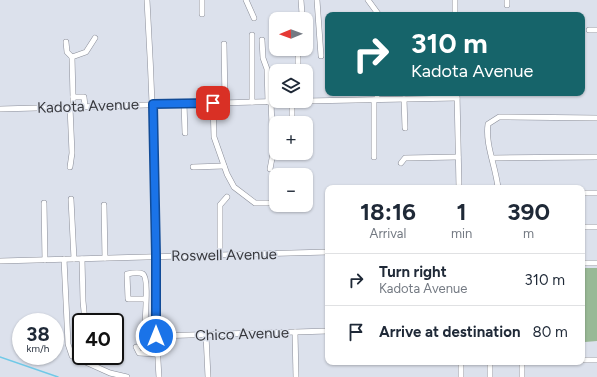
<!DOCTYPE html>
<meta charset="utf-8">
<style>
:root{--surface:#fff;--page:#f6f6f7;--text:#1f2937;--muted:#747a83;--line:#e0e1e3}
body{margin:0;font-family:Figtree,sans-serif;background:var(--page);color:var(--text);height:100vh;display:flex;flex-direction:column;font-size:15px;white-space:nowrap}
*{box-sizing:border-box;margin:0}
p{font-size:13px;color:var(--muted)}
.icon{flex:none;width:22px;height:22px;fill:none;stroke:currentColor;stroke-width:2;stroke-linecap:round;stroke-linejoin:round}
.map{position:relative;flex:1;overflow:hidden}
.panel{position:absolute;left:325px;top:185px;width:260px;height:180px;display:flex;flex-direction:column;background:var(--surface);border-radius:8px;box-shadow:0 1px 3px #0004}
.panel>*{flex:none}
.hud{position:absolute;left:325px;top:12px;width:260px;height:84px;border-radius:8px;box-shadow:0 1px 3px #0004;background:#16646a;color:#fff;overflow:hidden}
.needle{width:26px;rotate:269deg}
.buttons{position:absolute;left:269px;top:12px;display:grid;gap:8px}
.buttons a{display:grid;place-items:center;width:44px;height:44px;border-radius:8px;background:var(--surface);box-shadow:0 1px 3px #0004;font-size:20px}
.speed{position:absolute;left:12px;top:313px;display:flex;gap:8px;font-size:20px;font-weight:700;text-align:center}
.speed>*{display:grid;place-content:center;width:52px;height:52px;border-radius:50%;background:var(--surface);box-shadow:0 1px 3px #0004;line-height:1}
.speed small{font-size:10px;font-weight:400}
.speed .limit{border:2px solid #111;border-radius:6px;background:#fff;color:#111}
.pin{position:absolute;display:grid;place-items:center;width:34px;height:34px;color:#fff;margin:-17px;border-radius:8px;box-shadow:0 2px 6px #0006}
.me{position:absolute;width:44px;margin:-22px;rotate:0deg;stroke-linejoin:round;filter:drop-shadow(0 0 3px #0008)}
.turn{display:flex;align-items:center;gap:14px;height:84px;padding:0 20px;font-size:18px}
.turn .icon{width:52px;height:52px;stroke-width:2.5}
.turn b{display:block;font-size:28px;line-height:34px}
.eta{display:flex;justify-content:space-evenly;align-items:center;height:68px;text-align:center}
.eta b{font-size:24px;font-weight:700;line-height:28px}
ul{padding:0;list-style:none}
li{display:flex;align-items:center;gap:12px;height:52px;padding:0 20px;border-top:1px solid var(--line)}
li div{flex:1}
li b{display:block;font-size:15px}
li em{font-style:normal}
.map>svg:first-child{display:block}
</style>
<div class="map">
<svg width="597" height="377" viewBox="0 0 597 377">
<rect width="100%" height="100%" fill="#dce1ec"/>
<polygon fill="#99b996" points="582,268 597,268 597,341 585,342 585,356 582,357"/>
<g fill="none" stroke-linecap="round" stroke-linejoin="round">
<polyline stroke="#70c9e7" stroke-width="1.5" points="0,357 58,377"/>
<g stroke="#8a8d98" stroke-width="6">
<g id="minor">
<path d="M147,0c5,85 8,170 9,255 1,41 0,81 3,122"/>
<polyline points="202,0 202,14"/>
<polyline points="246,0 254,18"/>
<polyline points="301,0 302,14"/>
<polyline points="317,0 321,56"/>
<polyline points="368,0 379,15"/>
<polyline points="455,0 455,15"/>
<polyline points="507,0 507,5"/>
<polyline points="589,30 597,30"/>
<polyline points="252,35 252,102"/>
<polyline points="262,40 263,58 267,69 268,102"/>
<polyline points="66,42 67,52 72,57"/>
<polyline points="224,44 225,102"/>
<polyline points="298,57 298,71"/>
<polyline points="377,93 377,99"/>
<polyline points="457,93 459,188"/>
<polyline points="73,97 72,57 86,52 95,38"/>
<polyline points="404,99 405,128"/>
<polyline points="374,100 374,157"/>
<polyline points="292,101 292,123"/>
<polyline points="306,101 457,98"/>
<polyline points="184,103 185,133"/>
<polyline points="213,103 214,137 227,174 234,187 255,203 268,203"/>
<polyline points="73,107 73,97 84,97 85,106"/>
<polyline points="0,109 295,101"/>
<polyline points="492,158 597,157"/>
<polyline points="401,163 405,158 458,157"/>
<polyline points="70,167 72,153 70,107"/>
<polyline points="193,167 224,166"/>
<polyline points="270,169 273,153 271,101"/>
<path d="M498,188c-2,-21 -13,-43 -10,-64l11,-7 98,1"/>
<polyline points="582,193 597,193"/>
<polyline points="71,199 74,259"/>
<polyline points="44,203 45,260"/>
<polyline points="104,205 105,258"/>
<polyline points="582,227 597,227"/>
<polyline points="220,255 220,205 227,197"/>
<polyline points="64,259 68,344 72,356 110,373 127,377"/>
<polyline points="82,259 83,301 85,322"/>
<polyline points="0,261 328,252"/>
<polyline points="582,263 597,263"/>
<path d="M146,299h-18l-1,-25c5,-1 12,-2 16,0 6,4 2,43 2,51l11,2"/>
<polyline points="295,332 296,377"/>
<polyline points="206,335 208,377"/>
<polyline points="156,336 328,331"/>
<polyline points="136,347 139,353 157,354"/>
<polyline points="582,360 597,360"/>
<polyline points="461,362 461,377"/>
<polyline points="490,362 490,377"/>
<polyline points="522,362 522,377"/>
</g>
</g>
<use href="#minor" stroke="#fff" stroke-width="5"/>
</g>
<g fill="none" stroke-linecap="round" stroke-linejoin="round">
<g stroke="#114b97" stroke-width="10">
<polyline id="route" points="156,336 156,256 153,104 213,103"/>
</g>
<use href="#route" stroke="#1a73e8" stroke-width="7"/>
</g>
<g text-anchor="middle" stroke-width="3" stroke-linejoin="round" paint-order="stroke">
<g font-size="15" fill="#37383d" stroke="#dce1ec">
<text transform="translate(88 106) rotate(-2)" y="5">Kadota Avenue</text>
<text transform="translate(224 255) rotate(-1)" y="5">Roswell Avenue</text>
<text transform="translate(242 334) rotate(-2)" y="5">Chico Avenue</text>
</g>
</g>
</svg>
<div class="buttons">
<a><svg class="needle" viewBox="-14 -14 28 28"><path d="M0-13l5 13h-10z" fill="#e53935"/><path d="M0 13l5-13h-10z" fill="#747a83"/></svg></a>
<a><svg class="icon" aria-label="layers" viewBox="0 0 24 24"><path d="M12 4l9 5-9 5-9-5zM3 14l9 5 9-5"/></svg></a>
<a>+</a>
<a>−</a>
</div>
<div class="speed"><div>38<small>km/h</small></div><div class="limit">40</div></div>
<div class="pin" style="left:213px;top:103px;background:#d93025"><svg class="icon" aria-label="arrive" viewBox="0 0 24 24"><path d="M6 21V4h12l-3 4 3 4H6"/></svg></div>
<svg class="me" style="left:156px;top:336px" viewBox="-20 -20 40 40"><circle r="17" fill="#1a73e8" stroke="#fff" stroke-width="3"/><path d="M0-11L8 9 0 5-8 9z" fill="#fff"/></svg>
<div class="hud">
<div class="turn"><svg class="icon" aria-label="right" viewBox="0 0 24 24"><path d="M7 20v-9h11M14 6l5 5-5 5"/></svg><div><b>310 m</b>Kadota Avenue</div></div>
</div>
<section class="panel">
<div class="eta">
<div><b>18:16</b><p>Arrival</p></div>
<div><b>1</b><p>min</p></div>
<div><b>390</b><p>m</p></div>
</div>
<ul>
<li><svg class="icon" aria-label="right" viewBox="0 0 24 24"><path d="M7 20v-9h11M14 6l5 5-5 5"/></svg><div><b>Turn right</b><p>Kadota Avenue</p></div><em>310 m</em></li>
<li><svg class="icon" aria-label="arrive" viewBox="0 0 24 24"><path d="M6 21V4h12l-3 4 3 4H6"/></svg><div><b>Arrive at destination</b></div><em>80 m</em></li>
</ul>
</section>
</div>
